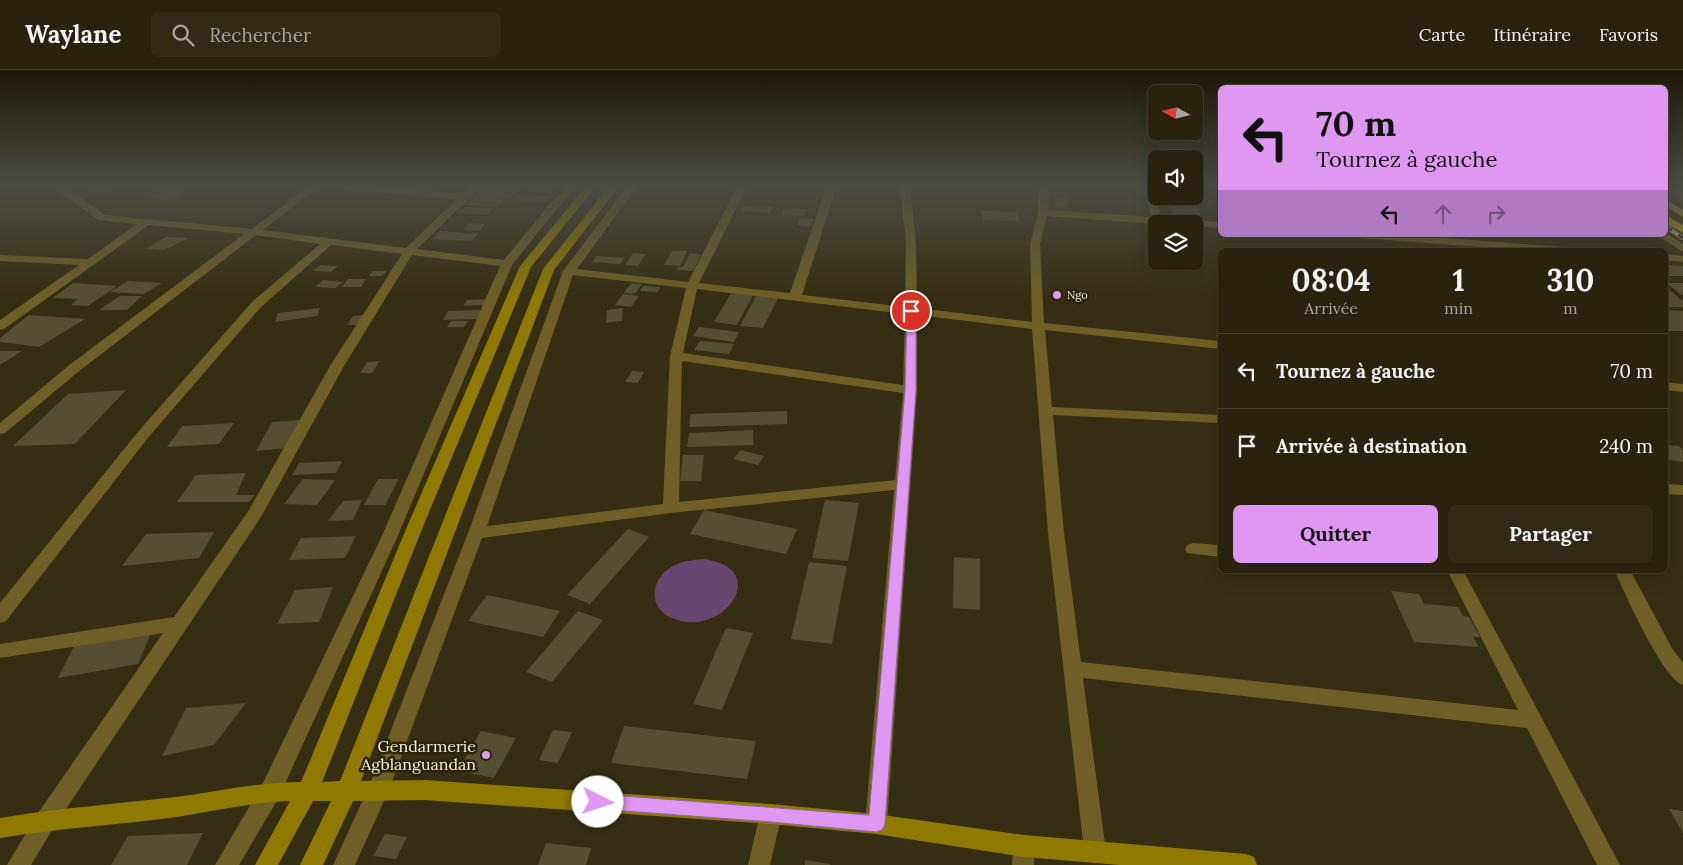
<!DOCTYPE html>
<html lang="fr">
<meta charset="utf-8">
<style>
:root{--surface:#28220e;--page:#302a17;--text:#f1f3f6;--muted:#a5a49e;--line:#443f2e;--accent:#de98f2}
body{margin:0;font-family:Lora,serif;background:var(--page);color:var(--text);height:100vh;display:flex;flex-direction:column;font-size:19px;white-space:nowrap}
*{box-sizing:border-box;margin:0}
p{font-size:16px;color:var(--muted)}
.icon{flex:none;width:28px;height:28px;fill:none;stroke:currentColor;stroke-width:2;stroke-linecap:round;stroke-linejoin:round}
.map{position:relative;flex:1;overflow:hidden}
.drawer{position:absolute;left:1218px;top:178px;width:450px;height:325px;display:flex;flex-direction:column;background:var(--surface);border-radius:8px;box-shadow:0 5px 20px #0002,0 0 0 1px var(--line)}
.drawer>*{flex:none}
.top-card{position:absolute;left:1218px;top:15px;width:450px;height:152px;border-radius:8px;box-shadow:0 5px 20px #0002,0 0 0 1px var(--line);background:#de98f2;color:#111;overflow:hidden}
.needle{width:32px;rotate:278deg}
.controls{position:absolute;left:1148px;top:15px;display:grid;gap:10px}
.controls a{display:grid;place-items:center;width:55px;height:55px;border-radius:8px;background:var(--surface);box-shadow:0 5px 20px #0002,0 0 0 1px var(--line);font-size:25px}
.pin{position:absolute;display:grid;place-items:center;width:42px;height:42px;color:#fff;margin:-21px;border:2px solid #fff;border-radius:50%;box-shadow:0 1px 5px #0007}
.me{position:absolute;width:55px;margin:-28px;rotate:94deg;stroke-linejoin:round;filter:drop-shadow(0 0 4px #0008)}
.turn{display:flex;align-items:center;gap:18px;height:105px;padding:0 15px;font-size:22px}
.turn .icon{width:65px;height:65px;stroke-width:2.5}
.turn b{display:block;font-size:35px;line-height:42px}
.lanes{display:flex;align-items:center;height:48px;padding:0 15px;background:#0003;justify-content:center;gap:25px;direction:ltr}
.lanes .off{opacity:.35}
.eta{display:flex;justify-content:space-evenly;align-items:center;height:85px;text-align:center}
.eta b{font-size:30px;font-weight:700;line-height:35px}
.cta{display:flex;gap:10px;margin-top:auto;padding:10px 15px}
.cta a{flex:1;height:58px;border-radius:8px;background:var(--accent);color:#111;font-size:20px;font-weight:700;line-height:58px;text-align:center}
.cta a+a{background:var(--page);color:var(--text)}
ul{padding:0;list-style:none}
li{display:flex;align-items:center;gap:15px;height:75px;padding:0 15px;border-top:1px solid var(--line)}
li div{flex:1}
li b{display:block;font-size:19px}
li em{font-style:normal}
header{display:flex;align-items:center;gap:30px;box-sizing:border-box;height:70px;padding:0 25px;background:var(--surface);border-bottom:1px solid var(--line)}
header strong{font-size:24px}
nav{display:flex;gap:28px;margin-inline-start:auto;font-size:18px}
.search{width:350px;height:45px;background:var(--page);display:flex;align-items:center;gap:12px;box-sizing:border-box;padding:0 18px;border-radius:8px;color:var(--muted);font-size:19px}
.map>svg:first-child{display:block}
</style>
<header>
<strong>Waylane</strong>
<div class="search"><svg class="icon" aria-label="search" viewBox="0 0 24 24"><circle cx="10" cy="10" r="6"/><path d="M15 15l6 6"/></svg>Rechercher</div>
<nav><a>Carte</a><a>Itinéraire</a><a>Favoris</a></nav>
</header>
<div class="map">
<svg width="1683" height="795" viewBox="0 0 1683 795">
<rect width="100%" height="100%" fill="#352e12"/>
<path fill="#684672" d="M704,489c70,10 18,81 -32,59 -24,-10 -22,-38 -1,-51 10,-6 21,-7 33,-8z"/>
<g fill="#554e31">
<polygon points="104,115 114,117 100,124 89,121"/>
<polygon points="166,115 195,115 176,124 181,125 169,131 142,126"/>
<polygon points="534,115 552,116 546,123 527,122"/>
<polygon points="1194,115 1202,115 1207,129 1192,128 1191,126 1194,126"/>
<polygon points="485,117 519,119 510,129 481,127 505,130 497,137 467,135"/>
<polygon points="517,124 551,126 546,132 511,130"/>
<polygon points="1056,127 1067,128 1067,138 1055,137"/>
<polygon points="1167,128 1193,129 1201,145 1173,144"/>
<polygon points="742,136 773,137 770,143 740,141"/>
<polygon points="465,137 493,138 486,145 458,143"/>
<polygon points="784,138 806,139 804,146 782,145"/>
<polygon points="981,141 1017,142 1019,151 983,150"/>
<polygon points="801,148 814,149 810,157 797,155"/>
<polygon points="469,153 485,154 479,161 463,160"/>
<polygon points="440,161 478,164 471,171 432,169"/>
<polygon points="166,167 189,168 164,180 146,179"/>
<polygon points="672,181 687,181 680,196 664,195"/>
<polygon points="633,183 646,184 638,196 625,195"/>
<polygon points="690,183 701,184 693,201 676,200 678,197 683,197"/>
<polygon points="597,186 624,188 620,194 592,192"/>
<polygon points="320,195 338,196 331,202 313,201"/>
<polygon points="1665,195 1683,196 1683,206 1669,206 1665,202"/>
<polygon points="373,201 387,201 382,206 369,206"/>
<polygon points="348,209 366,209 361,217 342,217"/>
<polygon points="323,210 343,212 335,218 315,217"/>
<polygon points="128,211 162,213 144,224 110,222"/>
<polygon points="73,213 117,216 88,236 71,235 78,229 53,228"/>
<polygon points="631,213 642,214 635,224 624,223"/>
<polygon points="1666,213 1683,213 1683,226"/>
<polygon points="643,216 660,217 658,222 640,221"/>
<polygon points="1665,217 1683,231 1683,237 1665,237"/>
<polygon points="731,223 753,225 737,255 714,252"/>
<polygon points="623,224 639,226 631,237 615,235"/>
<polygon points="120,226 142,226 127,240 99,240"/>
<polygon points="756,226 778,228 763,258 740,256"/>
<polygon points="488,229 485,235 463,236 467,230"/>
<polygon points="320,238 317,246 275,252 278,243"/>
<polygon points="623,238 622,251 606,253 607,240"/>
<polygon points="482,240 478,249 443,250 448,241"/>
<polygon points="1665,240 1683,241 1683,261 1665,261"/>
<polygon points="29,245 85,249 39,277 0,272 0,268"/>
<polygon points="366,245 359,255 347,255 353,246"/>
<polygon points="451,251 468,251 464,257 447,257"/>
<polygon points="699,257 739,262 734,272 693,266"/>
<polygon points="700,271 734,274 729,284 694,280"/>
<polygon points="0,281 22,281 0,295"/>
<polygon points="380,291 372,303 360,303 367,292"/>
<polygon points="632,301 644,302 638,313 625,312"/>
<polygon points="126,320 75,374 13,376 68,324"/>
<polygon points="787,341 787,354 689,357 691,344"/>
<polygon points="301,350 287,378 256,381 272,352"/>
<polygon points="234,353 219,374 167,377 182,356"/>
<polygon points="753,360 753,375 687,377 689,363"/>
<polygon points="1665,375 1679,376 1683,381 1683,392 1669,390 1665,385"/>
<polygon points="741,380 764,386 758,395 733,389"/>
<polygon points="683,385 704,385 701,411 680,411"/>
<polygon points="342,391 336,403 292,405 299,393"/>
<polygon points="246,403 236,425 255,425 249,432 177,432 196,405"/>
<polygon points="303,409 335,410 317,435 284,434"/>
<polygon points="378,409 399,409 385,435 364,435"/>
<polygon points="362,430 353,450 328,451 343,431"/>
<polygon points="825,430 859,433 848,491 812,488"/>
<polygon points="704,440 797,459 786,484 690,464"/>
<polygon points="628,459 649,467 590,534 567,525"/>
<polygon points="214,462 199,488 122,496 146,464"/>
<polygon points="356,466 345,488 289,490 301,468"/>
<polygon points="954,487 980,489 980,540 953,538"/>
<polygon points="809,492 847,496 832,574 791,569"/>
<polygon points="333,517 319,552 277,554 295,520"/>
<polygon points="1391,521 1419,524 1424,534 1458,537 1463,546 1469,547 1480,567 1473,567 1479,577 1414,572"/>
<polygon points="487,525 560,541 543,567 468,551"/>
<polygon points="578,541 603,550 552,612 526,602"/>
<polygon points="726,558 753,563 722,640 693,634"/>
<polygon points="151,563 138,594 58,608 74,576"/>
<polygon points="246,633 214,675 162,686 186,638"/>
<polygon points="624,656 756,671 747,709 611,693"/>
<polygon points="553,660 572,662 558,693 539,690"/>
<polygon points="481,661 516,668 494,708 458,701"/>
<polygon points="1669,739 1683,741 1683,763"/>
<polygon points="203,763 187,795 111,795 128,766"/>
<polygon points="385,764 407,767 396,789 373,786"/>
<polygon points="546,773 591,778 586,795 538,795"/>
<polygon points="805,790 830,794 830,795 805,795"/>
</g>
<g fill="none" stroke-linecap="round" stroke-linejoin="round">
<g fill="#6d5f25" fill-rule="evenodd">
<polygon points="51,115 63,115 105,145 252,159 310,115 321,115 263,160 406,178 457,129 334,118 329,115 368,115 463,124 472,115 483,115 417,179 504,190 548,136 568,115 579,115 556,140 512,195 396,470 278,729 239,795 215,795 262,715 380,470 500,196 412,185 344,296 261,447 54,757 31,795 7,795 38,743 163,563 0,588 0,574 174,547 249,440 330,296 402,184 331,175 260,238 147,369 6,551 0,553 0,533 137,363 252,232 320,174 256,165 78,302 5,363 0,364 0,353 68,296 244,164 149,155 4,259 0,260 0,250 79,195 0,191 0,185 88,189 137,154 98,150"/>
<path d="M628,115h10l-61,84 111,13 50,-97h10l-49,98 91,10 37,-108h10l-35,110 103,12 1,-63 -6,-59h10l6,59 1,64 115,14 -2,-78 8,-31 1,-28h10l-1,25 104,7 -10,-32h10l10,33 58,4v6l-26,-2v-2h-38l-109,-8 -7,28 4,79 176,18v8l-175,-19 7,77 168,8v8l-167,-8 11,118 17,129 437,48 -71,-140h16l157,295h-23l-70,-137 -444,-50 23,173 -3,8 -8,3 -8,-3 -3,-8 -36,-318 -16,-204 -115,-14v75l-30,434 -3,7 -8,3 -8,-3 -3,-7 29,-334 -223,23 -189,25 -93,252 -34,75h-22l35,-76 100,-256 95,-262zM573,205l113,13 -16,68 -7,148 -176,22zM697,219l208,25 -2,71 -220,-32zM682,291l221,32 -8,87 -216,22z"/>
<polygon points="1665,115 1672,115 1683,123 1683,130 1665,119"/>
<polygon points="1666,163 1683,174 1683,182 1657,165 1665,165"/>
<polygon points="1356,165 1404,165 1564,177 1569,180 1521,180 1361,168"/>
<polygon points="1665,184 1683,186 1683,192 1665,190"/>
<polygon points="1665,312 1683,314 1683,322 1665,320"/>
<polygon points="1665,414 1683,415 1683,425 1665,424"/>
<polygon points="1193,473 1220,475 1220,487 1187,483 1185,479 1187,475"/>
<path d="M1614,500h16l42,78 11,15v22c-21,-7 -58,-92 -69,-115z"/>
<polygon points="771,734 779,737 782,744 770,795 748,795 760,744 763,737"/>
<polygon points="1024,765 1032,768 1035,776 1034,795 1012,795 1013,776 1016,768"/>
</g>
<path fill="#907901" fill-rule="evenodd" d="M587,115h10l-66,82 -109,262 -100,253 18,-1 203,-512 67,-84h10l-66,85 -193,511 64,-1 346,24 105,10 148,21 222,19 8,3 3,8h-138l-95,-8 -148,-23 -105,-10 -346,-24 -72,1 -30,64h-23l31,-64h-18l-35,64h-23l35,-64c-38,1 -75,10 -113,16 -59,8 -118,11 -177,21v-20c58,-10 117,-14 175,-21 42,-5 83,-15 126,-15l105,-253 114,-263z"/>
<g fill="#bda01b" fill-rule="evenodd">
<polygon points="1665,129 1683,140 1683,147 1665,136"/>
<polygon points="1665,145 1683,155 1683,163 1665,153"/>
</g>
<g stroke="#b6b19c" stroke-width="4">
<polyline id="rail" points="1665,156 1683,168"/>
</g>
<use href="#rail" stroke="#2b2408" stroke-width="2.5" stroke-dasharray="8" stroke-linecap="butt"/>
</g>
<linearGradient id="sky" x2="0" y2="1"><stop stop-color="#1d190a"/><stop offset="0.51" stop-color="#4b4c44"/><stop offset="1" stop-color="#4b4c44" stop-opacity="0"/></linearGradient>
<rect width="1683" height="227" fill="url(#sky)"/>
<polygon fill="#de98f2" stroke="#90639d" points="911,238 916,241 916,320 885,754 882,760 876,762 771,752 598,739 592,737 590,732 592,726 598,724 869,745 905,320 907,241"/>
<g fill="#de98f2" stroke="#2b2408" stroke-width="2">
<circle cx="1057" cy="225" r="5"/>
<circle cx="486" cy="685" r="5"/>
</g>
<g text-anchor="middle" stroke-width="5" stroke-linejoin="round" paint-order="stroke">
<g font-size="11" fill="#f4f0df" stroke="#2b2408" text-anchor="start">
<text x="1067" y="229">Ngo</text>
</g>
<g font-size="16" fill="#f4f0df" stroke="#2b2408" text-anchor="end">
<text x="476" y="682">Gendarmerie<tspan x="476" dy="18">Agblanguandan</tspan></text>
</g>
</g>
</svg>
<div class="controls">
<a><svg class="needle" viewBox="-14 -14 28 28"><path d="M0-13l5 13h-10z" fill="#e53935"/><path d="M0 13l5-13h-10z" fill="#a5a49e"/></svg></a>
<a><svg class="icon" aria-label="sound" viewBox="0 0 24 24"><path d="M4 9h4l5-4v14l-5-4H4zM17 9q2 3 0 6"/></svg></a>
<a><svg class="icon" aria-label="layers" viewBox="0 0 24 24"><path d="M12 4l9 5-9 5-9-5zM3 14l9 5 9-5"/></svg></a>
</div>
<div class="pin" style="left:911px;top:241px;background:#d93025"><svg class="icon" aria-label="arrive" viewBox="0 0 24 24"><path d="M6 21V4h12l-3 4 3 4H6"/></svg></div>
<svg class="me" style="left:598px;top:732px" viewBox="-20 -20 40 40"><circle r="19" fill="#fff"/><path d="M0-13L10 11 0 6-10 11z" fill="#de98f2"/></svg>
<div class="top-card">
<div class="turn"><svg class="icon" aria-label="left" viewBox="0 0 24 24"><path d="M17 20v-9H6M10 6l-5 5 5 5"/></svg><div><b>70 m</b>Tournez à gauche</div></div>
<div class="lanes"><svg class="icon" aria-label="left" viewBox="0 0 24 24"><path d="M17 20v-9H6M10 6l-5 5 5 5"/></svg><svg class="icon off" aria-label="ahead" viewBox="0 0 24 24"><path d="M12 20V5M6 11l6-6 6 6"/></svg><svg class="icon off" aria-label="right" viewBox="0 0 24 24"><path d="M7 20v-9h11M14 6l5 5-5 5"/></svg></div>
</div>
<section class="drawer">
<div class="eta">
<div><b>08:04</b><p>Arrivée</p></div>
<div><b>1</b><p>min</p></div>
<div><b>310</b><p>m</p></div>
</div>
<ul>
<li><svg class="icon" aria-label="left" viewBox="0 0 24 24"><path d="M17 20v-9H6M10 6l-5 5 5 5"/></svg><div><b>Tournez à gauche</b></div><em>70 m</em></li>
<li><svg class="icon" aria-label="arrive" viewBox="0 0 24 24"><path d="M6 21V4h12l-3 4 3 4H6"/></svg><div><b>Arrivée à destination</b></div><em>240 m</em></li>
</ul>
<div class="cta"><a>Quitter</a><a>Partager</a></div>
</section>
</div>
